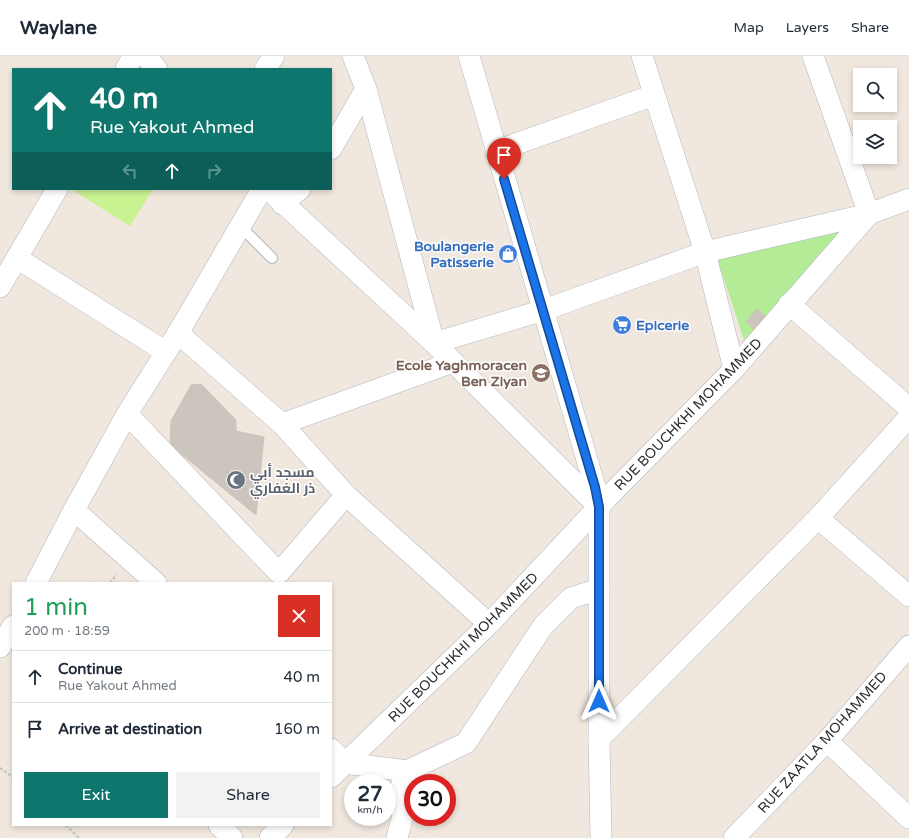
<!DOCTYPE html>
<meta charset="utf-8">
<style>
:root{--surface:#fff;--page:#f2f2f3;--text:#1f2937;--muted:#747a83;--line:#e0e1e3;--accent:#0f766e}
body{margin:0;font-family:"Varela Round",Cairo,sans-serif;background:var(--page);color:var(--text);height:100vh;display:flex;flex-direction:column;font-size:15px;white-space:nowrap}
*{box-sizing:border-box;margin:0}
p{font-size:13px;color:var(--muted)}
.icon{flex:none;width:22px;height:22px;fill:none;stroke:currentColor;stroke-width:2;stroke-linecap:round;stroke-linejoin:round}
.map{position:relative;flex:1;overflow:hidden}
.drawer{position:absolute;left:12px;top:526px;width:320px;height:244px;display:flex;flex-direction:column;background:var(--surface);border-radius:0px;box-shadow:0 2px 6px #0003}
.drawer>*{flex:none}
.top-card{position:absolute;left:12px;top:12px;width:320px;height:122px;border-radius:0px;box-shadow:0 2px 6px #0003;background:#0f766e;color:#fff;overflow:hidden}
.fabs{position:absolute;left:853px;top:12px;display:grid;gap:8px}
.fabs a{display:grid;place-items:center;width:44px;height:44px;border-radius:0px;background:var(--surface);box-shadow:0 2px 6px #0003;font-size:20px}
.speed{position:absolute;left:344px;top:718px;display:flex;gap:8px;font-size:20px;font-weight:700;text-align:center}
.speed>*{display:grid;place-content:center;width:52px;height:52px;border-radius:50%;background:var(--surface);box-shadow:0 2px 6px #0003;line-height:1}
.speed small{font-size:10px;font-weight:400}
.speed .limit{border:6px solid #d22;background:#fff;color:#111}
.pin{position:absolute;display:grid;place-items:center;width:34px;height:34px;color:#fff;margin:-41px -17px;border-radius:50% 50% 50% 0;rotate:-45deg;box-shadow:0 0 4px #0007}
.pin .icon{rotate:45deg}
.me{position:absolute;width:44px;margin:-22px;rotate:0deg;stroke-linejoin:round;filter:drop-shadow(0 0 3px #0008)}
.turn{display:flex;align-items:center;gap:14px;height:84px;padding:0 12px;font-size:18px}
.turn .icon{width:52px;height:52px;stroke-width:2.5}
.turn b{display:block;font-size:28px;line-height:34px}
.lanes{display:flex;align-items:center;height:38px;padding:0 12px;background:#0003;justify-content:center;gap:20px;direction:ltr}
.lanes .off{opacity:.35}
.round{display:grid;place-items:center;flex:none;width:42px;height:42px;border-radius:0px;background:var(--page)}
.headline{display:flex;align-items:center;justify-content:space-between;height:68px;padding:0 12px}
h1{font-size:24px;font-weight:600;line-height:30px;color:#1e9e55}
.action{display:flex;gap:8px;margin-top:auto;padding:8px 12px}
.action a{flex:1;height:46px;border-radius:0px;background:var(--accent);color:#fff;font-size:16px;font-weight:600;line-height:46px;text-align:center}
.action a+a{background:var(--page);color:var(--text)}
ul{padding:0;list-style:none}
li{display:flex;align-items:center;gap:12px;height:52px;padding:0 12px;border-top:1px solid var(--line)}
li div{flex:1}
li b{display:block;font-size:15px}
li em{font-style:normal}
header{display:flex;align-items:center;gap:24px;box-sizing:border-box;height:56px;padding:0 20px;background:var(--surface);border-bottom:1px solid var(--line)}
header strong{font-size:19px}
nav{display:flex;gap:22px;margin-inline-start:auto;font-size:14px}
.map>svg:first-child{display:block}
</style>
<header>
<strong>Waylane</strong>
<nav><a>Map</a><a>Layers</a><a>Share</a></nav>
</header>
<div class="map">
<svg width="909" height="782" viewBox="0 0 909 782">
<rect width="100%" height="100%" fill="#f0e8de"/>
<polygon fill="#b3eb96" points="848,168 766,261 757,253 746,266 755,274 744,284 717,202"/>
<polygon fill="#c9f391" points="75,133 153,133 130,170 74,135"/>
<g fill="#cbc5be" stroke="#ccc4b7">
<polygon points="757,253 766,261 755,274 746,266"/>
<polygon points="201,328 236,364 236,375 264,381 256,459 170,389 171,365 191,329"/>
</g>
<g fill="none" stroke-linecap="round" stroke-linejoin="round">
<g stroke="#b2b5c2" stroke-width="12">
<polyline id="lane" points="240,170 272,202"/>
</g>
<g stroke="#b2b5c2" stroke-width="22">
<g id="street">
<polyline points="145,0 157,13"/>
<polyline points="353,0 366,33 434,287 544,254 705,196 869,158 909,143"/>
<polyline points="469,0 595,431 599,451 599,683 601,782"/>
<polyline points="642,0 705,196 734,313"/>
<polyline points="126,13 133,0"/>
<polyline points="265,13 274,0"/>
<polyline points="331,93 366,33"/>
<polyline points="496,95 654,39"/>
<polyline points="268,133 434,287 599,451"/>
<polyline points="282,148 300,133"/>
<polyline points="17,202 166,296"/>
<polyline points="0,231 57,133"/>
<polyline points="789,248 909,352"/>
<polyline points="178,277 282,368 453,306"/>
<polyline points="127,358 279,517 346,439 489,568"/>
<polyline points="282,368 346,439"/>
<polyline points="74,454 156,527"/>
<polyline points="818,462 909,540"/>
<polyline points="36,527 74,454 127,358 178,277 262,133"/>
<polyline points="0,591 13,570"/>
<polyline points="599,683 818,462 909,361"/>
<polyline points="827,685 909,762"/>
<polyline points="331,693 345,707 407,715 466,687 543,570 571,542 599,533"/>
<polyline points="331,721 489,568 607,442 734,313 869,158 813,0"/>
<polyline points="219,769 232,782"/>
<polyline points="270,782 283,769"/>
<polyline points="397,782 403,759 399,735 407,715"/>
<polyline points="734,782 827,685 909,590"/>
</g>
</g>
<g stroke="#c8c8c8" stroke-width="2.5" stroke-dasharray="3 2" stroke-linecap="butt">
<polyline points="92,527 94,527"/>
<polyline points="110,527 117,518"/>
<polyline points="0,712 13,721"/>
<polyline points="66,769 79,782"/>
</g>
<use href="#lane" stroke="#fff" stroke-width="10"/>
<use href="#street" stroke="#fff" stroke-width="21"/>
</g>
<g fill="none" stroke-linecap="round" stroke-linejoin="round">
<g stroke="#114b97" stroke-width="10">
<polyline id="route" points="504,123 595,431 599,451 599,645"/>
</g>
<use href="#route" stroke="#1a73e8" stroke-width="7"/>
</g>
<defs>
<g id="shop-disc" transform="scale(1)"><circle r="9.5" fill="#3f7fe0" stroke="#fff"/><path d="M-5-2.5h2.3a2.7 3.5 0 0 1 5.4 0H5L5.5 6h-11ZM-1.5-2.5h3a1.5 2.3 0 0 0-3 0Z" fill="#fff"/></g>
<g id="supermarket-disc" transform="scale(1)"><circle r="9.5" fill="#3f7fe0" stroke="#fff"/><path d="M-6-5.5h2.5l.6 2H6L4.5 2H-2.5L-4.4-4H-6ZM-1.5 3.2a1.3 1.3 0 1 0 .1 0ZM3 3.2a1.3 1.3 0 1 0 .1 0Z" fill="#fff"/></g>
<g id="school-disc" transform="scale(1)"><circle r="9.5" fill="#8d6e63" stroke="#fff"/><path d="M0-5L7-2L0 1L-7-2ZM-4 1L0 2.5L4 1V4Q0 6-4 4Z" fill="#fff"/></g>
<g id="mosque-disc" transform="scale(1)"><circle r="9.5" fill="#6b7280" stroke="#fff"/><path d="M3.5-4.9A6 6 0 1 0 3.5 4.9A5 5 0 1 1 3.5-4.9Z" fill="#fff"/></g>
</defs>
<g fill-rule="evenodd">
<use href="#shop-disc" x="508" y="198"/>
<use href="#supermarket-disc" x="622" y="269"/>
<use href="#school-disc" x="541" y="317"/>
<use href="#mosque-disc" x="236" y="424"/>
</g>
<g text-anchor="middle" stroke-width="3" stroke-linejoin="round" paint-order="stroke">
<g font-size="14" font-weight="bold" fill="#366cbe" stroke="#fff" text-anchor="end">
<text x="494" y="195">Boulangerie<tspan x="494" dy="16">Patisserie</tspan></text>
<text x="636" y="274" text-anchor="start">Epicerie</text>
</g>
<g font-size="14" font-weight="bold" fill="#785e54" stroke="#fff" text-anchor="end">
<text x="527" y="314">Ecole Yaghmoracen<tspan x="527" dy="16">Ben Ziyan</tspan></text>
</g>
<g font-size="14" fill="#2d2d2d" stroke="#fff">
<text transform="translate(688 358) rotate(-46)" y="5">RUE BOUCHKHI MOHAMMED</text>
<text transform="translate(463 591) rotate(-45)" y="5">RUE BOUCHKHI MOHAMMED</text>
<text transform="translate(822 686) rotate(-48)" y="5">RUE ZAATLA MOHAMMED</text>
</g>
<g font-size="14" font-weight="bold" fill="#5b616d" stroke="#fff" text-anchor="start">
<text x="250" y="421">مسجد أبي<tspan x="250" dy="16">ذر الغفاري</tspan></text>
</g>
</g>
</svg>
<div class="fabs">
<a><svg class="icon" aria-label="search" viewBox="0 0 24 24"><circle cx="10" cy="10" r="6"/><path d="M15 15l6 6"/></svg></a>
<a><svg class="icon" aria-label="layers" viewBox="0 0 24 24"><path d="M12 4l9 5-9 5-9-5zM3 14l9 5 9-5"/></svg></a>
</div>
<div class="speed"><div>27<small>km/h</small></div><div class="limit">30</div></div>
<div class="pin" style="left:504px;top:123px;background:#d93025"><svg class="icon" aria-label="arrive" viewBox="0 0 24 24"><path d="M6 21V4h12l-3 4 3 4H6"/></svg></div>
<svg class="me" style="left:599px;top:645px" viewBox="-20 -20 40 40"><path d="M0-17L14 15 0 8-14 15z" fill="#1a73e8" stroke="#fff" stroke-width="4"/></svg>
<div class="top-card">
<div class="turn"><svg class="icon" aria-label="ahead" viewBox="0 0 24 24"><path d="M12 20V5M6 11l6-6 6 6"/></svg><div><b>40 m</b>Rue Yakout Ahmed</div></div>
<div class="lanes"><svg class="icon off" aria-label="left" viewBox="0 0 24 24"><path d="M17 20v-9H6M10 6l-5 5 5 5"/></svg><svg class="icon" aria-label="ahead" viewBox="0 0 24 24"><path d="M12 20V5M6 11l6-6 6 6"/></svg><svg class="icon off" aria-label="right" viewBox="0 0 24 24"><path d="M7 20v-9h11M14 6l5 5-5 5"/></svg></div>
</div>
<section class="drawer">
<div class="headline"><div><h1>1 min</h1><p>200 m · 18:59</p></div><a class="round" style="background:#d93025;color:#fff"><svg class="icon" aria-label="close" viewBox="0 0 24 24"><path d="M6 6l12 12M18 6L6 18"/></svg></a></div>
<ul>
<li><svg class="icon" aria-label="ahead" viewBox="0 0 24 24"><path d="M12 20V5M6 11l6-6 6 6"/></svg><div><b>Continue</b><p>Rue Yakout Ahmed</p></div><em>40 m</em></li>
<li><svg class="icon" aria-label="arrive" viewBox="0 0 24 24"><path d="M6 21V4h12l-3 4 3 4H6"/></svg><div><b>Arrive at destination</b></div><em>160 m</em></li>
</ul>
<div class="action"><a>Exit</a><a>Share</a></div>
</section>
</div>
